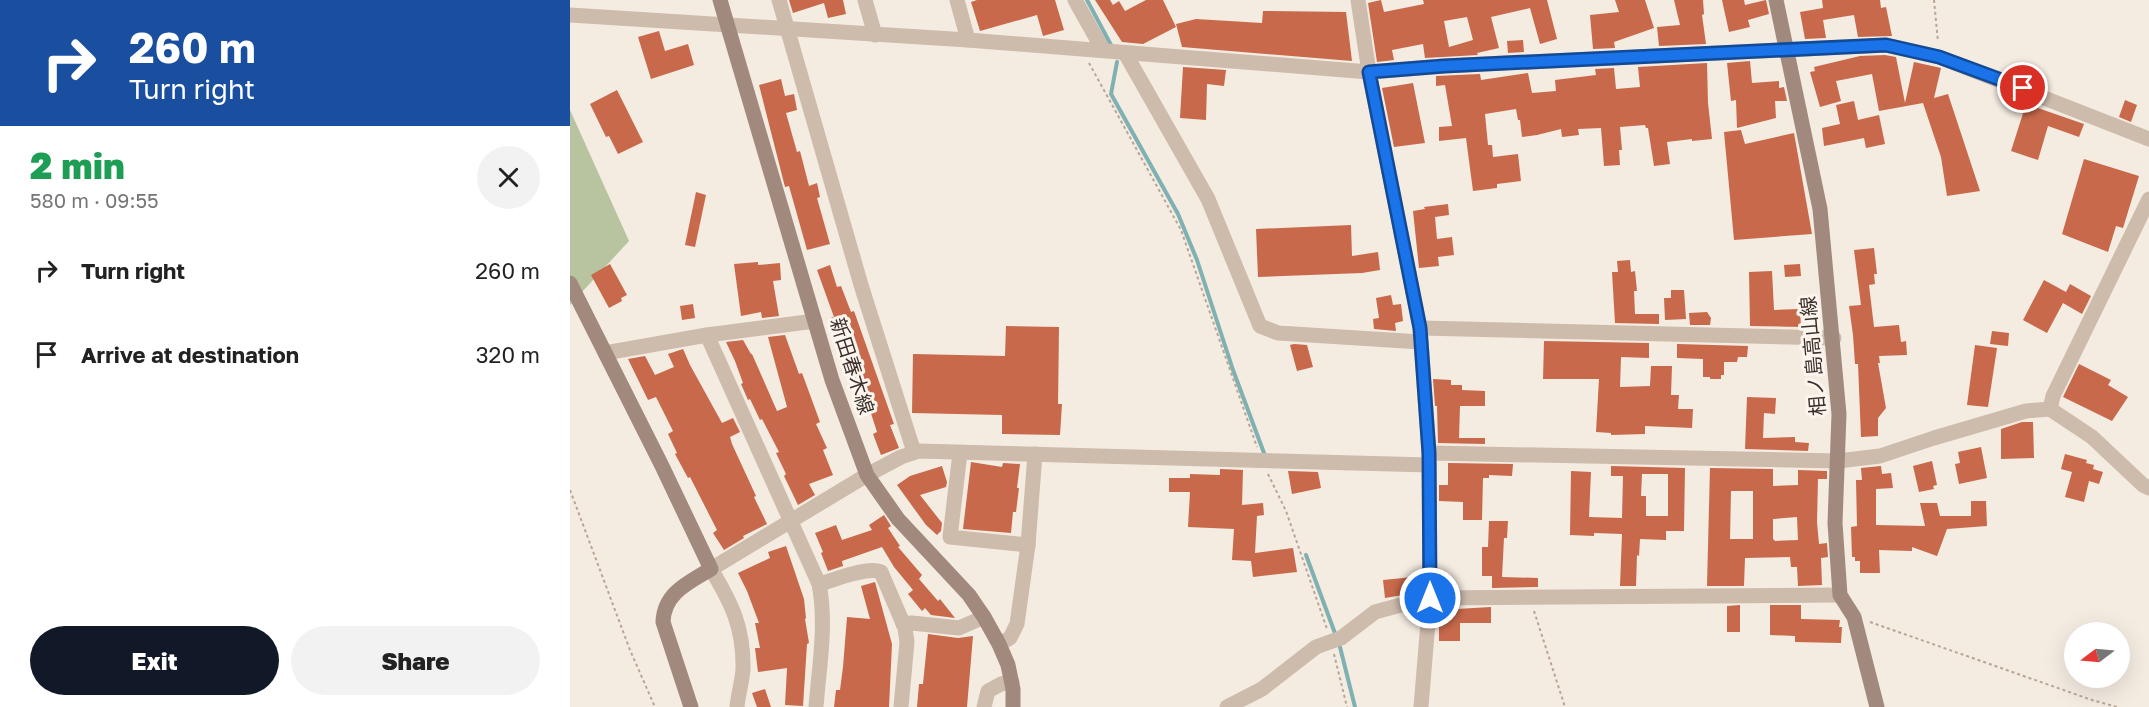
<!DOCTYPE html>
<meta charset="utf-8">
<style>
:root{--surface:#fff;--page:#f2f2f2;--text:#222;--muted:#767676;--accent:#111827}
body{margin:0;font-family:"Golos Text","Noto Sans JP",sans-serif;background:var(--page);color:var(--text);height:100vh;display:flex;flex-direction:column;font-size:22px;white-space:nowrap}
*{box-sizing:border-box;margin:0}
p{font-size:20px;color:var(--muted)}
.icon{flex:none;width:33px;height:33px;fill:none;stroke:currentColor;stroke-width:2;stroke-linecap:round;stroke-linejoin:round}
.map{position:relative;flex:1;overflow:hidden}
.panel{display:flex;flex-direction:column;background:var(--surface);width:570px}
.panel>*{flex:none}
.top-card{background:#1a4fa0;color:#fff;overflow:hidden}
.needle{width:39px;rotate:254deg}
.fabs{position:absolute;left:1494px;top:622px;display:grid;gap:12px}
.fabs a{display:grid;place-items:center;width:66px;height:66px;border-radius:50%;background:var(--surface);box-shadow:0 6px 24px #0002;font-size:30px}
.pin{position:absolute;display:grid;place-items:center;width:51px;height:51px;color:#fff;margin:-26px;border:3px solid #fff;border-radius:50%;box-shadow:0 2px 6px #0007}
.me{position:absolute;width:66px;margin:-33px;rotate:0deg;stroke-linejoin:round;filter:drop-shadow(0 0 4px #0008)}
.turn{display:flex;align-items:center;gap:21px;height:126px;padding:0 30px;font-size:27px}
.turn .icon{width:78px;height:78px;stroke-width:2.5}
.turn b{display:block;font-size:42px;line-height:51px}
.round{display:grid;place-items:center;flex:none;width:63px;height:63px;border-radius:32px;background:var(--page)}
.headline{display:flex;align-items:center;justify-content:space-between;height:102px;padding:0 30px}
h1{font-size:36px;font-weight:800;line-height:45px;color:#1e9e55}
.primary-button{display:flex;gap:12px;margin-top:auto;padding:12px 30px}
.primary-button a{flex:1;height:69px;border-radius:36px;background:var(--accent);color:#fff;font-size:24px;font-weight:800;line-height:69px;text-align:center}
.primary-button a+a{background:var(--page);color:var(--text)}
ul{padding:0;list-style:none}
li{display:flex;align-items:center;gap:18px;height:84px;padding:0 30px}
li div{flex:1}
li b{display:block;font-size:22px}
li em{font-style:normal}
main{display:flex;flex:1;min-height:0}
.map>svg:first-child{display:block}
</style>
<main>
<section class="panel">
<div class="top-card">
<div class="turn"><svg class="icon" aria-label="right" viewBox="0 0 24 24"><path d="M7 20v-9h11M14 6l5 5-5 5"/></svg><div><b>260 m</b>Turn right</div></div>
</div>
<div class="headline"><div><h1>2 min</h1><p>580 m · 09:55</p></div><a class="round"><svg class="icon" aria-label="close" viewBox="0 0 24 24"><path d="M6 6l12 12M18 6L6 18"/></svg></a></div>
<ul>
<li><svg class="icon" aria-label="right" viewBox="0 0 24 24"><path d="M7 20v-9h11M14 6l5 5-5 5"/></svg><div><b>Turn right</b></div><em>260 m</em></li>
<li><svg class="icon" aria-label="arrive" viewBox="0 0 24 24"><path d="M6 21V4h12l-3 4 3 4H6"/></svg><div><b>Arrive at destination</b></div><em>320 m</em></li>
</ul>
<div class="primary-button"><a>Exit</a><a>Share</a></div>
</section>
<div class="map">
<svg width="1579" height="707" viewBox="0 0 1579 707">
<rect width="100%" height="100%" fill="#f4ebe1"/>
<polygon fill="#b8c4a0" points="0,110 59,241 0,305"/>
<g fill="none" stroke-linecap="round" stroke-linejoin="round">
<g stroke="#7fb0b2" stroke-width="4">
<polyline points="517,0 541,45"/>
<polyline points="547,62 541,94 608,214 627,260 663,370 694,453"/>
<polyline points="736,555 766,636"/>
<polyline points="769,643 785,707"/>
</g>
</g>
<g fill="#c8694b" fill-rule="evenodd">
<polygon points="219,0 273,0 276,14 258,18 254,3 223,13"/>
<polygon points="407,0 485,0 494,30 473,36 467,15 410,31 401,2"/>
<polygon points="525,0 540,0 543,5 549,1 555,11 576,0 593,0 606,27 573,44 552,42"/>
<path d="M811,0l3,12 40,-8 -1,-4h124l10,39 -17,5 -10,-36 -39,9 8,31 -22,5 1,2 -53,3 -2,-14 -31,6 2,10 -17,2 -9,-59zM897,17l6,23 -24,7 -5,-26z"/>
<polygon points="1045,0 1075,0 1084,28 1044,42 1045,48 1023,49 1020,15 1049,12"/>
<polygon points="1104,0 1133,0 1134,14 1132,15 1136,44 1089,46 1087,27 1110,25"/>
<polygon points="1152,0 1174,0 1175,5 1196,0 1199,14 1178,20 1180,27 1159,32"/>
<polygon points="1252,0 1310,0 1311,8 1316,7 1322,36 1288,37 1284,15 1253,20 1256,38 1235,39 1230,12 1253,8"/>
<polygon points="693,11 776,12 782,61 612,47 606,24 626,19 692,23"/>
<polygon points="89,31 95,51 118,44 124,65 81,79 68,37"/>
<polygon points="953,40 954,52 938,53 937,41"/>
<polygon points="1315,55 1326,57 1335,103 1344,62 1371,68 1364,98 1378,94 1410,191 1377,196 1371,157 1353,103 1309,111 1302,74 1266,81 1271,101 1250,107 1240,72 1245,71 1244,67 1290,56"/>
<polygon points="1180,61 1182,83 1209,81 1209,88 1214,87 1217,101 1205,101 1206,118 1167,128 1166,100 1161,101 1157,63"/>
<polygon points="1137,63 1138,103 1142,139 1122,141 1122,139 1097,142 1100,164 1084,166 1078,128 1076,128 1075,125 1050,127 1052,150 1049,150 1050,165 1034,166 1031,128 1008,129 1009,135 992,137 991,129 967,135 952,137 950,120 948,120 946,109 915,114 918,145 922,145 923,157 948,154 951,181 927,184 927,188 903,191 896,138 869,141 869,127 882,126 875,85 866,86 866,76 910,74 911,80 958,73 962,93 986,91 985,80 1026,75 1025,69 1044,68 1046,89 1070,87 1068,67"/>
<polygon points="613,67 656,70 654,86 637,84 636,120 610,118"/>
<polygon points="211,79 215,96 224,94 227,110 216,113 227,152 230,151 239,186 247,183 250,197 247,198 260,244 237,250 219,186 215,187 189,85"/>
<polygon points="843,83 855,143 824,147 812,88"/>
<polygon points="47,90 73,142 48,154 39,136 36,137 20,104"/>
<polygon points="1555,100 1567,105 1561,122 1549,117"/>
<polygon points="1284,101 1288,120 1309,115 1315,144 1296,148 1294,138 1254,146 1252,128 1270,124 1266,105"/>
<polygon points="1456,104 1514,124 1509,137 1478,126 1468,160 1441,151"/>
<polygon points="1171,130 1175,144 1224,133 1242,234 1164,240 1154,132"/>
<polygon points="1514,159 1569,176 1553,228 1546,226 1538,252 1492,234"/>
<polygon points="126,192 136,195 125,247 115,245"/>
<polygon points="878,204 879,215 865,217 867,239 882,237 884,255 868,257 869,266 849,268 843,211 855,209 854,207"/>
<polygon points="781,225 782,256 808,252 810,270 792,273 688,277 686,229"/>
<polygon points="1304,248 1307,274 1304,274 1305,284 1299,285 1304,327 1329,325 1331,342 1336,341 1337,355 1309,356 1310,363 1308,363 1316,408 1308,418 1308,436 1291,437 1288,364 1285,364 1283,335 1279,306 1291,305 1284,250"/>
<polygon points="1060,260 1061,272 1065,271 1067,291 1064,291 1065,314 1089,314 1089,324 1045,323 1042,272 1048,272 1047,261"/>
<polygon points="188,262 188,265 210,263 211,280 203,281 209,316 192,318 191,312 171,316 164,264"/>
<polygon points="40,264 57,295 51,298 52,301 39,308 21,275"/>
<polygon points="1230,264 1231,276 1215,277 1214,265"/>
<polygon points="260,265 267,287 271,286 281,312 284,311 324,424 320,425 329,448 311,455 303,434 307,432 299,407 290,386 284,388 271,354 260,318 264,317 247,270"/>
<polygon points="1202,271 1204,310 1230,309 1231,327 1180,326 1179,272"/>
<polygon points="1474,280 1496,292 1500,284 1521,296 1512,314 1493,303 1477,333 1453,320"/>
<polygon points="1101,290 1114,290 1116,319 1095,320 1094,298 1101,298"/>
<polygon points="821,295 823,305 831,304 833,321 825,323 826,331 804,329 803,319 809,318 806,298"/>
<polygon points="123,304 125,318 112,320 110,306"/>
<polygon points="1137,312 1141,318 1140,325 1120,325 1119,313"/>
<polygon points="436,326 489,327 488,404 492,404 490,435 432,434 432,415 342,413 343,354 435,356"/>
<polygon points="1422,331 1439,333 1438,346 1420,344"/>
<polygon points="215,335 229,374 232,373 250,422 246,424 257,448 253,450 263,475 239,484 245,495 228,505 214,476 216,474 206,453 209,452 192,419 190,420 180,399 178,400 171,384 173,383 165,361 156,342 173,340 181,354 182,354 207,411 217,407 198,337"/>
<polygon points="974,341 1079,343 1079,358 1051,357 1050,387 1080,386 1081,366 1102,366 1101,395 1109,395 1108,409 1123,409 1122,428 1075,426 1075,434 1041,435 1041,433 1026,432 1029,379 973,379"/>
<polygon points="724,344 737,345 743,367 727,371 720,345"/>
<polygon points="1107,344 1178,346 1177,357 1168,357 1167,362 1154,362 1154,375 1151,375 1151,379 1140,379 1140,377 1133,377 1133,359 1107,358"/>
<polygon points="1405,345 1427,348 1418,407 1397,405"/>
<polygon points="113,349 120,365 152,423 163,418 170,432 160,437 162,444 186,496 184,497 197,524 173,536 174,538 154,550 143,533 147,530 120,477 118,478 105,454 107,453 98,434 103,431 86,397 78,400 58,359 75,356 85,375 104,367 98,354"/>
<polygon points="1509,364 1541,380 1538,385 1558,397 1542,421 1493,397"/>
<polygon points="863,379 881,380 881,385 892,385 892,390 915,391 915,406 890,406 889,438 915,438 915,444 868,443 867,406 865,406"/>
<polygon points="1177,397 1206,398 1205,414 1194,413 1193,438 1225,437 1225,442 1239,443 1238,451 1175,449"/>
<polygon points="1452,422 1463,422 1464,458 1431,459 1431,429"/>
<polygon points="1411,447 1417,478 1389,484 1385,464 1390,463 1388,452"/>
<polygon points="1495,454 1517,460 1516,463 1524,465 1523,469 1533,472 1529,484 1519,481 1514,502 1495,497 1502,472 1491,469"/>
<polygon points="1362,461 1367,485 1363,486 1364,489 1349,492 1343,466"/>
<polygon points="401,462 432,467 433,463 450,464 447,488 449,488 446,512 443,512 441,533 393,529"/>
<polygon points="878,463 943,464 942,476 919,475 919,478 913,478 912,520 893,520 893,502 869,501 869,485 878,485"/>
<polygon points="372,466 377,482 376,487 350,495 372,523 371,531 367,535 356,525 327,485 340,476"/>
<path d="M1041,466l74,2 -1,63h-18v9l-26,-1 -1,17 -2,-1 -1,31h-16l2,-52 -28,-1v3l-24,-1 1,-64 20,1 -2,45 33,1 1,-42h-12zM1072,474h26v42h-22v-20h-5z"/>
<polygon points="1311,466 1312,474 1321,473 1323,488 1306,489 1306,525 1355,526 1350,503 1367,503 1370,516 1401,516 1401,501 1416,501 1417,526 1377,529 1367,556 1342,547 1342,551 1309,550 1310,573 1290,573 1290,561 1285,561 1285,557 1282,557 1281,527 1287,526 1286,480 1292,480 1291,468"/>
<path d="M1140,468l63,1v17l25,-1v-15l29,1v8h-9l-1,43 2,22 8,-1 1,14 -7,1 1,27 -24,1 -1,-19h-6l-1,-10 -45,1 -1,28h-37zM1161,491h22v48h-23zM1227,517l1,23 -23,1 -2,-2v-20z"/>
<polygon points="650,469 673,470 672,505 693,503 694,515 687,516 685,553 723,548 727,572 683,577 681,561 662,560 664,529 618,527 620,492 599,492 599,478 620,478 620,474 650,475"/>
<polygon points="718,471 748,472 751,488 722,494"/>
<polygon points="314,515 321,526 318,528 330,546 328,547 352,575 349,579 368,601 370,599 385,618 361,615 355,608 352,611 338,594 343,590 324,567 312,547 272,561 273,566 258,571 251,553 253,552 245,533 266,525 272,540 302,530 299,525"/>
<polygon points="919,521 938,521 937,538 934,538 932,577 968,578 968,587 922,588 922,576 912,576 912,547 918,547"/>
<polygon points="216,546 234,599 236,618 235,619 239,643 237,644 233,706 215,705 217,668 188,672 185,648 190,648 185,623 189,623 177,591 168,573 200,558 198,552"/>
<polygon points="843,577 845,593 815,598 813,580"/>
<polygon points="305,582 322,644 319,707 264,707 266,690 270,690 273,667 277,617 300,619 291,586"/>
<polygon points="1170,605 1170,632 1157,632 1157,606"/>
<polygon points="1200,605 1231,605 1231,619 1270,620 1269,627 1272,627 1271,643 1225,642 1225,636 1200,635"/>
<polygon points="921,607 921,623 890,623 890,641 869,641 869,610"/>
<polygon points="358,634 388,638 403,636 397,707 347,707 349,684 353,684"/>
<polygon points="195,689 201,707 187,707 182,693"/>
</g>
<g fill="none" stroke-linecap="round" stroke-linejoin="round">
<g stroke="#b9a596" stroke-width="2" stroke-dasharray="3 3" stroke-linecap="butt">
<polyline points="1364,0 1368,42"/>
<polyline points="519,63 611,230 687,447"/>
<polyline points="698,474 716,511 757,629"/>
<polyline points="0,490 60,650 85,707"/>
<polyline points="964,611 995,707"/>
<polyline points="1300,622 1522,700 1547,707"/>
<polyline points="764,654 777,707"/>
</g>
<g stroke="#cdbbac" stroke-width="15">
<polyline points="209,0 291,285 344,452"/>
<polyline points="295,0 305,35"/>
<polyline points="387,0 398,40"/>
<polyline points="505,0 533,50"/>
<polyline points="788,0 799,72 850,328 859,453 860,598 851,707"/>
<polyline points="0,15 398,40 799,72 874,66 1316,45 1369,57 1579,139"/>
<polyline points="555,53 638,199 690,326 708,333 851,342"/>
<polyline points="850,328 1264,338"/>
<path d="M137,335l112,249c8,40 0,83 -3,123"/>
<polyline points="35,353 137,335 245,321"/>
<polyline points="1480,409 1522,437 1573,485 1579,488"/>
<polyline points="390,453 380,537 458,545"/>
<polyline points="859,453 1268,461 1310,456 1364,438 1456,411 1480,409 1483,396 1579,199"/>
<path d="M249,584c16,-4 48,-18 62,-12l24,56 2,14 -6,65"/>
<polyline points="860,598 1270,595"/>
<polyline points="333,624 342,623 389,628 414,617"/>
<polyline points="429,644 440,638 447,624 458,545 465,454"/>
<path d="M167,707c1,-12 5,-25 6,-37 1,-42 -11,-66 -32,-101l156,-94 34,-18 18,-6 510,14"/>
<polyline points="414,707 418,691 431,684 442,682"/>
<polyline points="657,707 692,689 746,647 771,638 805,612 838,603 859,602"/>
</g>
<g stroke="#a18a7d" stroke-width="15">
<polyline points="150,0 262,380 297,475 328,519 399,595 414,617 429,644 438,665 443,689 443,707"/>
<polyline points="1206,0 1250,209 1269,414 1265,523 1270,595 1284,617 1307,707"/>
<path d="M0,283l92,183 49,103c-23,14 -47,24 -48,53l28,85"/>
</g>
</g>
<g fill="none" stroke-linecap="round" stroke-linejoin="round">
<g stroke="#114b97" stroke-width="15">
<polyline id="route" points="860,598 859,453 850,328 799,72 874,66 1316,45 1369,57 1453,88"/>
</g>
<use href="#route" stroke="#1a73e8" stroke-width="10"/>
</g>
<g text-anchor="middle" stroke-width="6" stroke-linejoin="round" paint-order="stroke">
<g font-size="20" fill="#3b302b" stroke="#fbf5ee">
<text transform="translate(1243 356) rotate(-95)" y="7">相ノ島高山線</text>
<text transform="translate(282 366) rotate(72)" y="7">新田春木線</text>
</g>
</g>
</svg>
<div class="fabs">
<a><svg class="needle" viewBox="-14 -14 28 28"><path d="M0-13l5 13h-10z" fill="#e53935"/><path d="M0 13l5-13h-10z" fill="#767676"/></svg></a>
</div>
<div class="pin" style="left:1453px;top:88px;background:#d93025"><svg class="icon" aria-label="arrive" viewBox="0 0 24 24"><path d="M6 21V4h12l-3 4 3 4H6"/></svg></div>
<svg class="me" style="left:860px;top:598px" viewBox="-20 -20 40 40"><circle r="17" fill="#1a73e8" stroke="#fff" stroke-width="3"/><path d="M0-11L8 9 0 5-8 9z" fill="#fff"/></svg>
</div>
</main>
